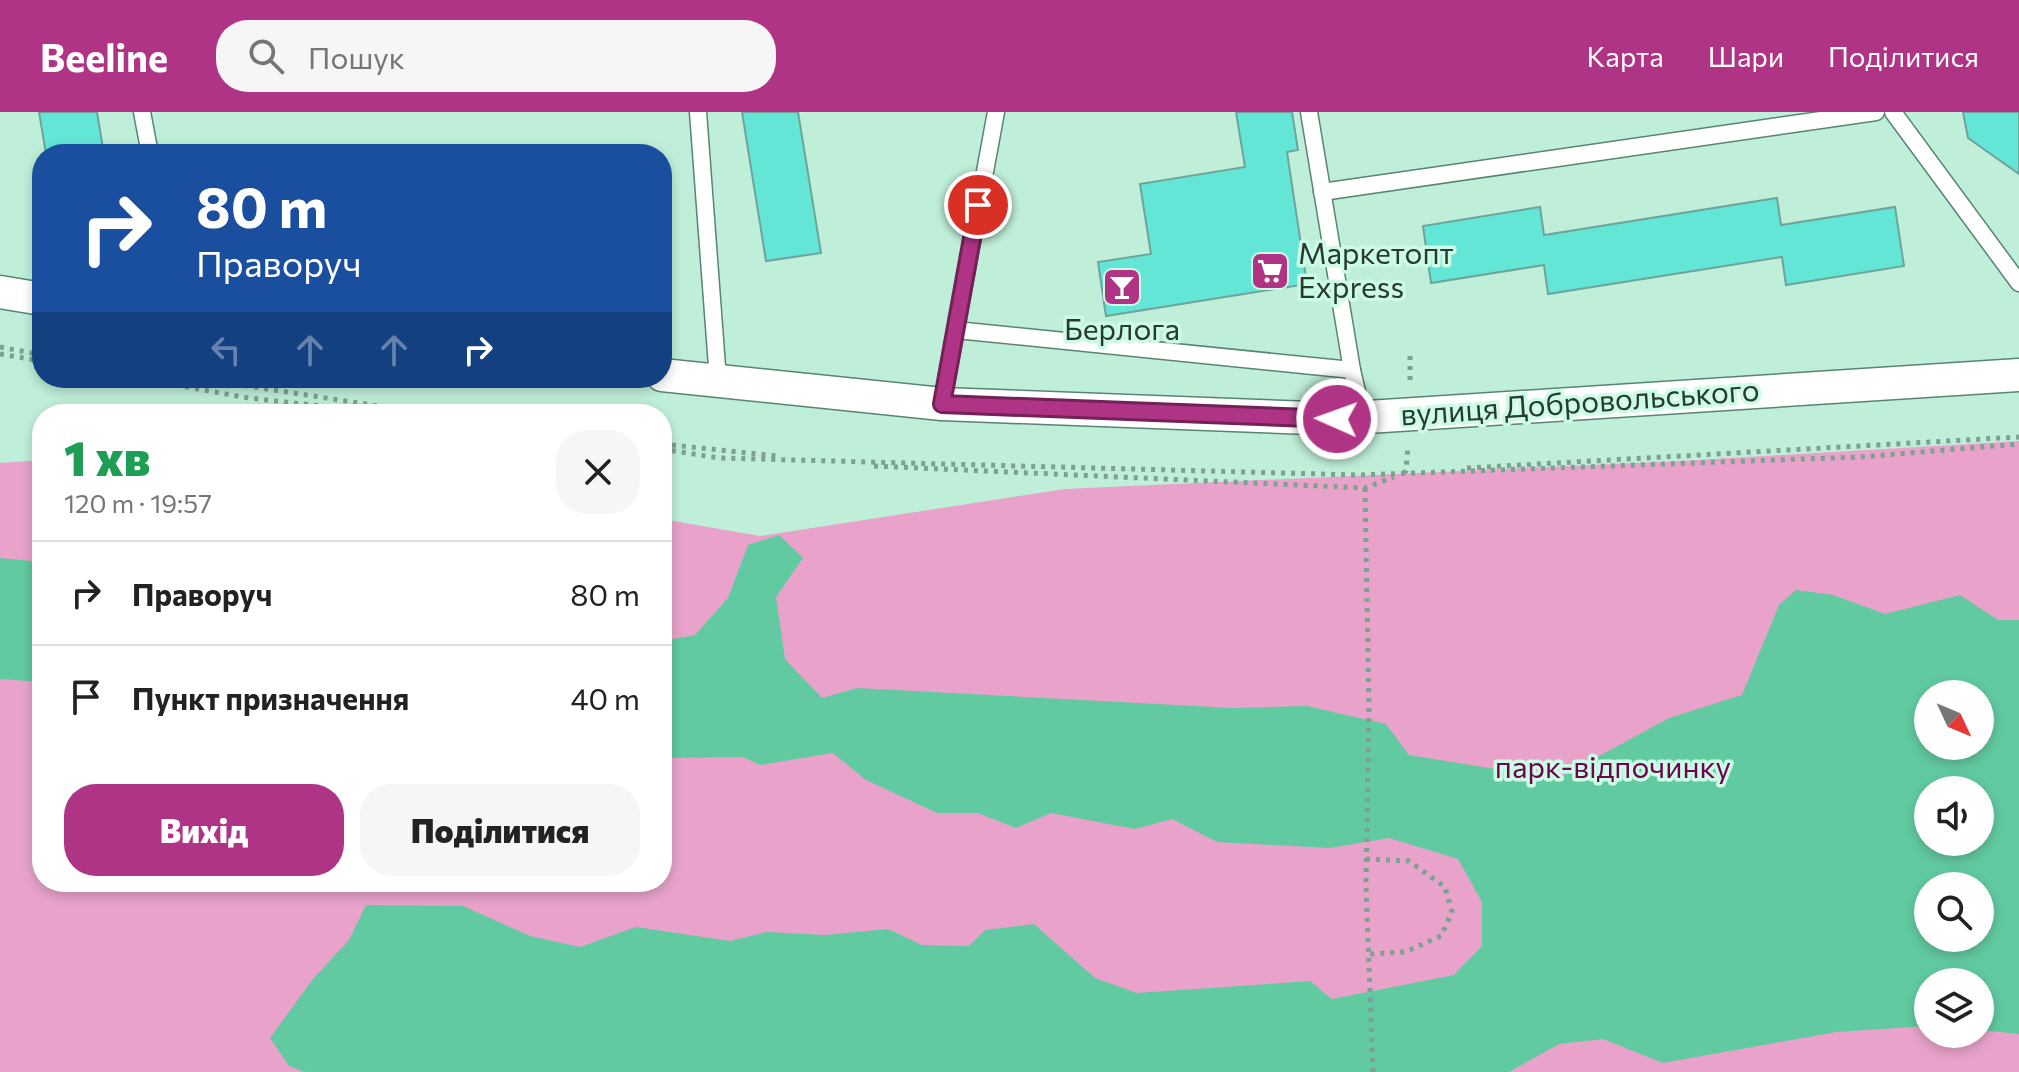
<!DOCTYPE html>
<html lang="uk">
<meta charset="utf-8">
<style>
:root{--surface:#fff;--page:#f6f6f6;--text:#222;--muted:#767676;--line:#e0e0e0;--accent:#b03485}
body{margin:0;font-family:Commissioner,sans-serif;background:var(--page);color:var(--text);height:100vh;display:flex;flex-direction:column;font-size:30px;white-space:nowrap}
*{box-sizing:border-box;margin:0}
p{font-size:26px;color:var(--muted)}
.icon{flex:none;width:44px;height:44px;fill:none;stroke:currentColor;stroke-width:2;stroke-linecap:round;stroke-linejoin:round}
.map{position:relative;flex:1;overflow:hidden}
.drawer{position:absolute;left:32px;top:292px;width:640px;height:488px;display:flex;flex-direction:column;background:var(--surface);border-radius:32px;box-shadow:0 4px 12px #0003}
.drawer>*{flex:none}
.top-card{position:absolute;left:32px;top:32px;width:640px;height:244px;border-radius:32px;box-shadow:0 4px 12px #0003;background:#1a4fa0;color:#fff;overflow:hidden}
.needle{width:52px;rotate:134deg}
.buttons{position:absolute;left:1914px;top:568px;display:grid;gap:16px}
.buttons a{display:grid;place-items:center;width:80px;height:80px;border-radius:50%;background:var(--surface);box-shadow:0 4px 12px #0003;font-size:40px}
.pin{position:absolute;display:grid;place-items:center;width:68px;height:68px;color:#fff;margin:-34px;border:4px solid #fff;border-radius:50%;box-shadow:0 2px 8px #0007}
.me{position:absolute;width:88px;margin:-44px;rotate:272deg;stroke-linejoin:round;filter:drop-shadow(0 0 6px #0008)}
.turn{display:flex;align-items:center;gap:28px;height:168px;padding:0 32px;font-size:36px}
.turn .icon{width:104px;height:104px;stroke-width:2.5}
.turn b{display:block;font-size:56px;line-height:68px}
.lanes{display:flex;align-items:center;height:76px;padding:0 32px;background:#0003;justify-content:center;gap:40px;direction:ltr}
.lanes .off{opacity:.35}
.round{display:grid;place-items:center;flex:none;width:84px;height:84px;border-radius:32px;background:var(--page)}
.overview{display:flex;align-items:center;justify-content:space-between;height:136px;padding:0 32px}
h1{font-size:48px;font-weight:800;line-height:60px;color:#1e9e55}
.action{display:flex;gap:16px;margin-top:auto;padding:16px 32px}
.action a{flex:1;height:92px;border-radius:32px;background:var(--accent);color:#fff;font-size:32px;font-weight:800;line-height:92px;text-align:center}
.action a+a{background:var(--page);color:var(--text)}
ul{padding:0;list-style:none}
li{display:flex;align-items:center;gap:24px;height:104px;padding:0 32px;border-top:2px solid var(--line)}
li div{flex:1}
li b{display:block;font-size:30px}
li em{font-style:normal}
header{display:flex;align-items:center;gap:48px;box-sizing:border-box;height:112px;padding:0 40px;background:var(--accent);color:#fff}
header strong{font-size:38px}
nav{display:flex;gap:44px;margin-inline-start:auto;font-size:28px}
.search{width:560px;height:72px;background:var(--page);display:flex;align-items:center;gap:20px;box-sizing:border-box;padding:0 28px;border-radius:32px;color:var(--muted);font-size:30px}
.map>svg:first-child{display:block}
</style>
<header>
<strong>Beeline</strong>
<div class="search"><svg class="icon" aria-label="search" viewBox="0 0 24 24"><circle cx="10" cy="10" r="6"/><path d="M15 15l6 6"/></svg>Пошук</div>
<nav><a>Карта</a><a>Шари</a><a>Поділитися</a></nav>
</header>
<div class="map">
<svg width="2019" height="960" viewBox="0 0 2019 960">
<rect width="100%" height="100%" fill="#bfefd8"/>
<path fill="#e9a3cb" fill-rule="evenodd" d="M2019,329v631h-2019v-609l42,-3v422h620v-363l98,17 305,-47 615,-28zM1928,582h52v52h-52zM1928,678h52v52h-52zM1928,774h52v52h-52zM1928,870h52v52h-52z"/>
<g fill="#61caa0" fill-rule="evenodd">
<path d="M779,423l24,23 -27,39 9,62 37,39 35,-10 376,20 74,-2 79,18 23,31 148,24 112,-61 73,-23 37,-90 17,-15 37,5 52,19 75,-19 38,25h21v414l-39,-4v-48h-52v44l-92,6 -173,31 -60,-24 -44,5 -50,28h-1204l-16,-6 -19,-28 43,-59 36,-39 17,-35 97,1 67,30 50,11 56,-20 94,14 37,-9 58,3 63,-6 34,16 47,1 16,-16 49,-6 61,54 42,15 173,-12 22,18 122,-24 28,-29v-44l-24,-43 -69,-21 -59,10 -113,-6 -45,-23 -37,10 -84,-16 -35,15 -38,-15h-41l-71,-33 -33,-27 -73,12 -17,-8 -81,1v-117l33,-6 33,-37 20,-53zM1928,582h52v52h-52zM1928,678h52v52h-52zM1928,774h52v52h-52z"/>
<polygon points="0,446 42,450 42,570 0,567"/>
</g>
<g fill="#64e6d7" stroke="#6ea49c" stroke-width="2">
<polygon points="39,0 97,0 103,36 46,42"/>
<polygon points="742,0 798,0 821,141 766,149"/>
<polygon points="1236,0 1292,0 1298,38 1287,40 1307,172 1106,204 1098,150 1151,142 1140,72 1245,55"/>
<polygon points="1963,0 2019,0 2019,62 1968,26"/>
<polygon points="1777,86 1781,113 1895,95 1904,154 1786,173 1782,145 1548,182 1544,153 1431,171 1423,114 1540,95 1544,123"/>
</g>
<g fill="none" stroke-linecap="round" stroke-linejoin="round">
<g stroke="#588571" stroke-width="19">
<g id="service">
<polyline points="142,0 150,42"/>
<polyline points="698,0 718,268"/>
<polyline points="1309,0 1352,258"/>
<polyline points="1893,0 2019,171"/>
<polyline points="1322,80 1876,0"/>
<polyline points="956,218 1352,258 1363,305"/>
<polyline points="942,292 996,0"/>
</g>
</g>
<g stroke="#588571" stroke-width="35">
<g id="minor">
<polyline points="0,180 42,187"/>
<polyline points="662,263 942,292 1337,307 2019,263"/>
</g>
</g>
<g stroke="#7da190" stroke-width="5" stroke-dasharray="4 6" stroke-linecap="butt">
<polyline points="0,235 42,243"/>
<polyline points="0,242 42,249"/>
<polyline points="1410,244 1410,271"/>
<polyline points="136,266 249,286 394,302"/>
<polyline points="195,266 431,302"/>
<polyline points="662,332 777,344"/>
<polyline points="662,337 719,346 1358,363 1860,345 2019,332"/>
<polyline points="874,354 1365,376 1394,365"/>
<polyline points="1467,356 2019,325"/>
<polyline points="1403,361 1406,359 1408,333"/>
<polyline points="1365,376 1369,596 1366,773 1373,960"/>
<polyline points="1366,747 1409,749 1445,775 1452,800 1441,824 1405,840 1369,842"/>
</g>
<use href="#service" stroke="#fff" stroke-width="16"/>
<use href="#minor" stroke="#fff" stroke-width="32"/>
</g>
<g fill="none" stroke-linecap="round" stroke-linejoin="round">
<g stroke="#722256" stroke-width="20">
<polyline id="route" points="978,93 942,292 1337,307"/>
</g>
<use href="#route" stroke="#b03485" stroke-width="14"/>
</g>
<defs>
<g id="supermarket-square" transform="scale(2)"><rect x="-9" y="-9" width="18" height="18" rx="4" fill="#b03485" stroke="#ccfce5"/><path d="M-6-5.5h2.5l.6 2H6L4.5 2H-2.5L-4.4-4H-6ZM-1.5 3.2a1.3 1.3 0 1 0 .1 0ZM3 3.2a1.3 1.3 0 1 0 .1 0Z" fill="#fff"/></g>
<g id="bar-square" transform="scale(2)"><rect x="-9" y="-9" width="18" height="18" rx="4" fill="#b03485" stroke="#ccfce5"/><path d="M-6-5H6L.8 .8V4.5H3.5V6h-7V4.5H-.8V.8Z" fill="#fff"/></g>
</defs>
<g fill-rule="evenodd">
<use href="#supermarket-square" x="1270" y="159"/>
<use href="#bar-square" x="1122" y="175"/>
</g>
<g text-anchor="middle" stroke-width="7" stroke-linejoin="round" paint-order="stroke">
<g font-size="30" fill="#283b32" stroke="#ccfce5" text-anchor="start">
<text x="1298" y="152">Маркетопт<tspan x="1298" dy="34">Express</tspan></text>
<text x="1122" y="228" text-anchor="middle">Берлога</text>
</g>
<g font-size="30" fill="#283b32" stroke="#ccfce5">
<text transform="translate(1580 291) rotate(-4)" y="10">вулиця Добровольського</text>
</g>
<g font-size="30" fill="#6c054d" stroke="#ccfce5">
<text x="1613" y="666">парк-відпочинку</text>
</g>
</g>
</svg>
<div class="buttons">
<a><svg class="needle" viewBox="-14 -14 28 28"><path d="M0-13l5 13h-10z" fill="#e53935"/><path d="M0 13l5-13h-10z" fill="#767676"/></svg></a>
<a><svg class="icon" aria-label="sound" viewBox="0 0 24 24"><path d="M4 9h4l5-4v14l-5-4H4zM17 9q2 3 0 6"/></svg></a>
<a><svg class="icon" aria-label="search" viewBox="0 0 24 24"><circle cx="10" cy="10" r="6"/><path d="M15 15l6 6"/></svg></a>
<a><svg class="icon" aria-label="layers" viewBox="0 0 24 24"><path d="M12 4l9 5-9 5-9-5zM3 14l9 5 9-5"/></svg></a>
</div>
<div class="pin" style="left:978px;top:93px;background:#d93025"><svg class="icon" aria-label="arrive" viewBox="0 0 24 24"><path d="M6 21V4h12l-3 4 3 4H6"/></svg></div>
<svg class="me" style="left:1337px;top:307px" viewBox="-20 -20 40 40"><circle r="17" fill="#b03485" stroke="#fff" stroke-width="3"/><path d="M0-11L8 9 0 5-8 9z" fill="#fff"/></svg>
<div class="top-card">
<div class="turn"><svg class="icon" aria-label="right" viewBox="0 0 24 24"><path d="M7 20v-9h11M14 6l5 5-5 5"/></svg><div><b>80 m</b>Праворуч</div></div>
<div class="lanes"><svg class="icon off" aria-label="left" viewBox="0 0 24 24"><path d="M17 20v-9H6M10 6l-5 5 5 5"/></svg><svg class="icon off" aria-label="ahead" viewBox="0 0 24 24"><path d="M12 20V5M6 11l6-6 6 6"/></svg><svg class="icon off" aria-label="ahead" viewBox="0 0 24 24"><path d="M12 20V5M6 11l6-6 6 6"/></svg><svg class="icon" aria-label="right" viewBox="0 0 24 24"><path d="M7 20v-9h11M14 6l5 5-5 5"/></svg></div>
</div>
<section class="drawer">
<div class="overview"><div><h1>1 хв</h1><p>120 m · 19:57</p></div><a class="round"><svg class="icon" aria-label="close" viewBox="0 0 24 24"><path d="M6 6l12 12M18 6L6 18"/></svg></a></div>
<ul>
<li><svg class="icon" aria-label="right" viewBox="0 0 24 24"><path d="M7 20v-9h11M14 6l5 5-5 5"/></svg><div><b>Праворуч</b></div><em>80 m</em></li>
<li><svg class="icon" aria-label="arrive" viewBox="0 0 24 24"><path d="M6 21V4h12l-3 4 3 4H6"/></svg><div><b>Пункт призначення</b></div><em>40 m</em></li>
</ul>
<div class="action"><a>Вихід</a><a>Поділитися</a></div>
</section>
</div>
